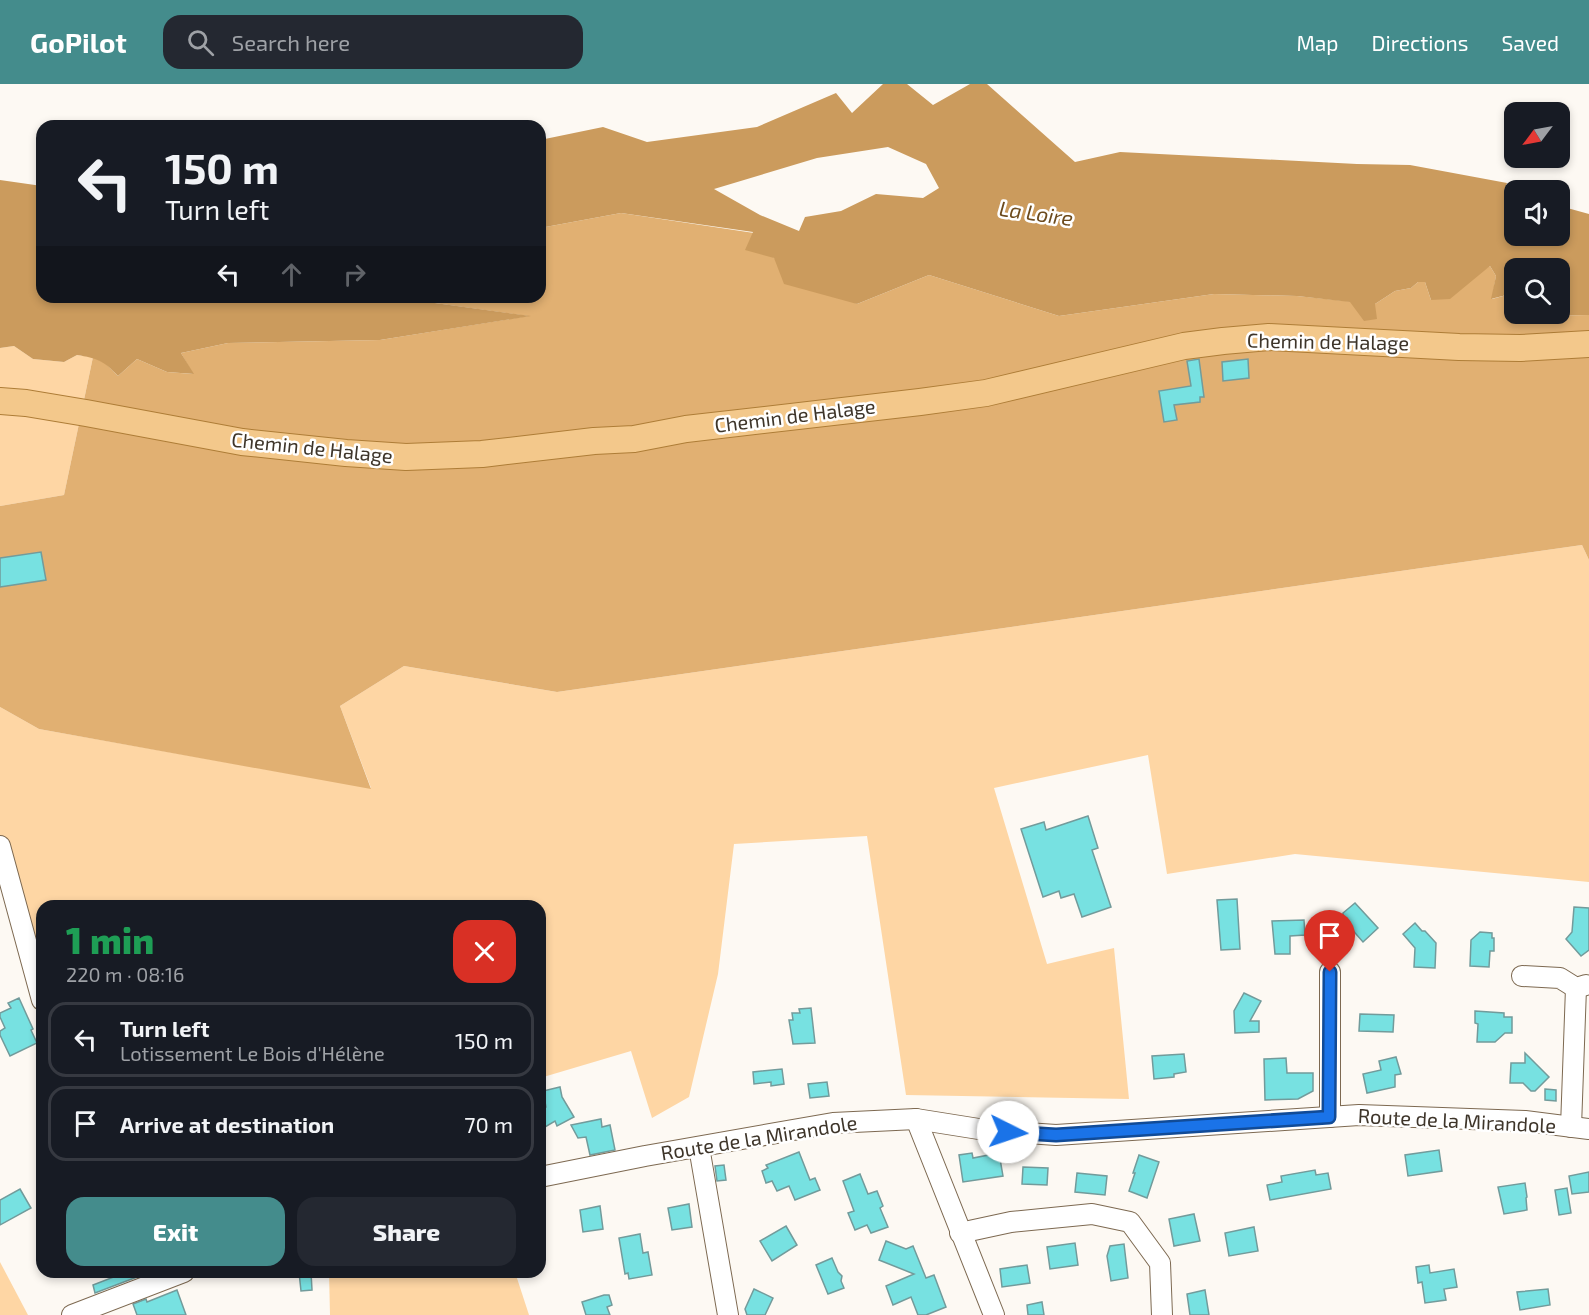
<!DOCTYPE html>
<meta charset="utf-8">
<style>
:root{--surface:#171b24;--page:#242831;--text:#f1f3f6;--muted:#9ea1a6;--line:#363941;--accent:#448c8c}
body{margin:0;font-family:"Exo 2",sans-serif;background:var(--page);color:var(--text);height:100vh;display:flex;flex-direction:column;font-size:22px;white-space:nowrap}
*{box-sizing:border-box;margin:0}
p{font-size:20px;color:var(--muted)}
.icon{flex:none;width:33px;height:33px;fill:none;stroke:currentColor;stroke-width:2;stroke-linecap:round;stroke-linejoin:round}
.map{position:relative;flex:1;overflow:hidden}
.panel{position:absolute;left:36px;top:816px;width:510px;height:378px;display:flex;flex-direction:column;background:var(--surface);border-radius:18px;box-shadow:0 3px 9px #0003}
.panel>*{flex:none}
.hud{position:absolute;left:36px;top:36px;width:510px;height:183px;border-radius:18px;box-shadow:0 3px 9px #0003;background:#171b24;color:var(--text);overflow:hidden}
.needle{width:39px;rotate:238deg}
.fabs{position:absolute;left:1504px;top:18px;display:grid;gap:12px}
.fabs a{display:grid;place-items:center;width:66px;height:66px;border-radius:12px;background:var(--surface);box-shadow:0 3px 9px #0003;font-size:30px}
.pin{position:absolute;display:grid;place-items:center;width:51px;height:51px;color:#fff;margin:-62px -26px;border-radius:50% 50% 50% 0;rotate:-45deg;box-shadow:0 0 6px #0007}
.pin .icon{rotate:45deg}
.me{position:absolute;width:66px;margin:-33px;rotate:94deg;stroke-linejoin:round;filter:drop-shadow(0 0 4px #0008)}
.turn{display:flex;align-items:center;gap:21px;height:126px;padding:0 30px;font-size:27px}
.turn .icon{width:78px;height:78px;stroke-width:2.5}
.turn b{display:block;font-size:42px;line-height:51px}
.lanes{display:flex;align-items:center;height:57px;padding:0 30px;background:#0003;justify-content:center;gap:30px;direction:ltr}
.lanes .off{opacity:.35}
.round{display:grid;place-items:center;flex:none;width:63px;height:63px;border-radius:18px;background:var(--page)}
.head{display:flex;align-items:center;justify-content:space-between;height:102px;padding:0 30px}
h1{font-size:36px;font-weight:800;line-height:45px;color:#1e9e55}
.cta{display:flex;gap:12px;margin-top:auto;padding:12px 30px}
.cta a{flex:1;height:69px;border-radius:18px;background:var(--accent);color:#fff;font-size:24px;font-weight:800;line-height:69px;text-align:center}
.cta a+a{background:var(--page);color:var(--text)}
ul{padding:0;list-style:none}
li{display:flex;align-items:center;gap:18px;height:75px;margin:0 12px 9px;padding:0 18px;border:3px solid var(--line);border-radius:18px}
li div{flex:1}
li b{display:block;font-size:22px}
li em{font-style:normal}
header{display:flex;align-items:center;gap:36px;box-sizing:border-box;height:84px;padding:0 30px;background:var(--accent);color:#fff}
header strong{font-size:28px}
nav{display:flex;gap:33px;margin-inline-start:auto;font-size:21px}
.search{width:420px;height:54px;background:var(--page);display:flex;align-items:center;gap:15px;box-sizing:border-box;padding:0 21px;border-radius:18px;color:var(--muted);font-size:22px}
.map>svg:first-child{display:block}
</style>
<header>
<strong>GoPilot</strong>
<div class="search"><svg class="icon" aria-label="search" viewBox="0 0 24 24"><circle cx="10" cy="10" r="6"/><path d="M15 15l6 6"/></svg>Search here</div>
<nav><a>Map</a><a>Directions</a><a>Saved</a></nav>
</header>
<div class="map">
<svg width="1589" height="1231" viewBox="0 0 1589 1231">
<rect width="100%" height="100%" fill="#fdf9f3"/>
<g fill="#fed6a4">
<polygon points="14,262 33,275 64,278 77,271 93,273 64,411 0,422 0,264"/>
<polygon points="1582,461 1589,476 1589,798 1295,770 1167,790 1148,671 994,704 1047,880 1114,864 1129,1015 906,1011 867,752 734,760 718,890 689,1013 652,1034 631,967 540,994 540,822 42,822 42,897 0,793 0,623 39,645 371,704 340,622 404,582 557,608"/>
<polygon points="0,1178 28,1231 0,1231"/>
<polygon points="329,1188 515,1188 529,1231 330,1231"/>
</g>
<polygon fill="#e1b072" points="621,129 754,149 774,174 857,220 929,191 1059,232 1214,210 1297,212 1375,220 1395,207 1411,204 1418,198 1425,198 1431,216 1490,182 1496,192 1492,215 1514,209 1515,230 1526,230 1530,232 1589,231 1589,476 1582,461 557,608 404,582 340,622 371,705 39,645 0,623 0,422 64,411 93,273 105,279 118,292 137,275 167,288 193,290 181,269 228,259 380,256 528,232 391,213 540,213 540,144"/>
<g fill="#cb9b5d" fill-rule="evenodd">
<path d="M883,0h24l26,21 37,-21h17l88,78 45,-10 237,12 53,1 97,18 -3,8 11,3v42h45v-30l29,8v101l-59,1 -4,-2h34v-46h-45v30l-1,-5 -23,6 5,-23 -6,-10 -40,33 -19,1 -6,-18h-7l-7,6 -16,3 -20,13 2,15 -13,2 -14,-19 -53,-6 -83,-2 -155,22 -130,-41 -72,29 -73,-20 -10,-26 -29,-8 8,-18 -132,-19 -81,15v-88l63,-13 44,15 110,-15 79,-34 16,20zM888,63l38,17 13,24 -16,10 -47,-4 -35,17 -36,6 -6,14 -39,-16 -46,-26 103,-31z"/>
<path d="M0,96l42,6v111h349l140,19 -151,24 -152,3 -47,10 13,21 -27,-2 -30,-13 -19,17c-14,-15 -21,-18 -41,-21l-13,7 -31,-3 -19,-13 -14,2z"/>
</g>
<g fill="#77e1e1" stroke="#729b9b" stroke-width="1.5">
<polygon points="1199,275 1204,313 1200,313 1200,318 1174,321 1177,336 1164,338 1159,307 1191,302 1187,277"/>
<polygon points="1248,275 1249,294 1223,297 1222,278"/>
<polygon points="41,468 46,496 0,503 0,474"/>
<polygon points="1088,732 1098,764 1092,766 1111,823 1082,833 1074,810 1061,814 1059,807 1043,813 1021,745 1044,738 1046,746"/>
<polygon points="1237,815 1240,865 1221,866 1217,816"/>
<polygon points="1355,819 1378,844 1363,858 1349,842 1343,842 1343,829"/>
<polygon points="1574,823 1589,824 1589,866 1581,872 1566,855 1572,848"/>
<polygon points="1304,836 1305,851 1290,852 1290,870 1275,870 1272,837"/>
<polygon points="1415,839 1422,847 1425,847 1436,859 1435,884 1414,883 1415,864 1403,850"/>
<polygon points="1480,848 1492,849 1492,854 1494,854 1494,867 1490,867 1489,883 1470,882 1471,856"/>
<polygon points="1244,909 1261,917 1250,937 1259,937 1259,948 1235,949 1234,927"/>
<polygon points="19,914 33,945 31,946 37,959 10,972 0,951 0,947 5,944 0,933 0,929 11,924 8,919"/>
<polygon points="811,924 815,959 793,960 789,936 793,936 792,929 800,929 799,925"/>
<polygon points="1475,927 1504,929 1504,933 1512,933 1512,949 1505,949 1495,958 1477,958 1478,940 1475,939"/>
<polygon points="1360,930 1394,931 1393,948 1359,947"/>
<polygon points="1525,969 1549,993 1535,1007 1531,1007 1523,999 1510,999 1511,979 1525,979"/>
<polygon points="1184,970 1186,988 1174,990 1174,993 1154,995 1152,972"/>
<polygon points="1396,973 1401,990 1395,991 1395,1003 1367,1009 1363,990 1381,986 1379,977"/>
<polygon points="1286,974 1287,989 1313,989 1313,1007 1298,1015 1265,1016 1264,975"/>
<polygon points="782,985 784,1000 771,1002 771,998 754,1000 753,988"/>
<polygon points="827,998 829,1012 810,1014 808,1000"/>
<polygon points="560,1003 562,1013 574,1033 557,1042 555,1037 540,1046 540,1026 546,1023 543,1007"/>
<polygon points="1545,1005 1556,1006 1556,1017 1545,1016"/>
<polygon points="601,1035 602,1043 610,1041 615,1066 590,1071 586,1053 578,1054 571,1041"/>
<polygon points="1439,1066 1442,1087 1408,1092 1405,1071"/>
<polygon points="799,1068 810,1096 815,1094 820,1106 795,1116 789,1102 777,1107 772,1097 766,1099 762,1087 768,1084 766,1081"/>
<polygon points="972,1069 973,1074 999,1069 1003,1092 963,1098 959,1071"/>
<polygon points="1139,1071 1159,1078 1147,1114 1129,1107 1135,1089 1133,1089"/>
<polygon points="724,1081 726,1096 717,1097 715,1082"/>
<polygon points="1023,1083 1048,1084 1047,1101 1022,1100"/>
<polygon points="1315,1086 1316,1091 1328,1089 1331,1105 1270,1116 1267,1101 1282,1098 1281,1092"/>
<polygon points="1589,1088 1589,1108 1572,1110 1569,1092"/>
<polygon points="1077,1089 1107,1092 1105,1111 1075,1108"/>
<polygon points="860,1090 868,1110 877,1107 883,1122 880,1124 888,1143 871,1149 867,1141 855,1146 848,1129 854,1127 843,1097"/>
<polygon points="1525,1099 1527,1113 1526,1114 1527,1126 1504,1130 1498,1103"/>
<polygon points="1567,1104 1571,1129 1559,1131 1555,1106"/>
<polygon points="20,1105 31,1124 0,1141 0,1116"/>
<polygon points="689,1120 692,1143 672,1146 668,1124"/>
<polygon points="600,1122 603,1145 583,1148 580,1126"/>
<polygon points="1194,1130 1200,1157 1174,1162 1169,1135"/>
<polygon points="786,1142 797,1161 772,1177 760,1157"/>
<polygon points="1254,1143 1258,1167 1229,1172 1225,1149"/>
<polygon points="640,1150 643,1169 648,1168 652,1191 629,1195 628,1189 625,1190 619,1154"/>
<polygon points="886,1157 906,1165 913,1162 926,1194 934,1191 946,1223 926,1231 918,1231 911,1213 893,1221 886,1202 914,1190 879,1176"/>
<polygon points="1075,1159 1078,1181 1050,1185 1047,1163"/>
<polygon points="1124,1160 1128,1194 1111,1197 1107,1172 1110,1162"/>
<polygon points="832,1174 838,1188 842,1192 841,1197 844,1204 828,1210 816,1181"/>
<polygon points="1027,1181 1030,1199 1002,1203 1000,1185"/>
<polygon points="1429,1181 1430,1189 1454,1185 1457,1203 1444,1205 1446,1216 1425,1219 1422,1198 1418,1199 1416,1183"/>
<polygon points="117,1188 135,1188 137,1193 95,1209 93,1201 119,1191"/>
<polygon points="299,1188 311,1188 312,1206 301,1207"/>
<polygon points="754,1205 773,1214 765,1231 747,1231 745,1225"/>
<polygon points="1548,1205 1550,1221 1520,1226 1517,1208"/>
<polygon points="177,1206 186,1231 137,1231 133,1220 146,1215 147,1218"/>
<polygon points="1205,1206 1209,1231 1190,1231 1187,1210"/>
<polygon points="604,1211 609,1211 612,1221 607,1223 610,1231 586,1231 582,1218"/>
<polygon points="1042,1218 1044,1231 1028,1231 1027,1221"/>
</g>
<g fill="none" stroke-linecap="round" stroke-linejoin="round">
<g stroke="#7d6951" stroke-width="22">
<g id="minor">
<polyline points="0,762 42,916"/>
<polyline points="1522,892 1560,894 1576,904 1586,901"/>
<polyline points="1330,1033 1330,888"/>
<polyline points="916,1035 994,1231"/>
<polyline points="1571,1043 1576,904"/>
<polyline points="699,1063 728,1231"/>
<polyline points="540,1093 645,1072 833,1039 916,1035 985,1046 1056,1051 1359,1031 1525,1037 1589,1045"/>
<polyline points="960,1149 1011,1138 1092,1130 1130,1138 1160,1179 1162,1231"/>
<polyline points="72,1231 184,1188"/>
</g>
</g>
<g stroke="#ae7d37" stroke-width="28">
<polyline id="major" points="0,317 26,319 86,329 242,358 346,369 406,373 482,370 594,357 634,355 686,345 920,318 986,309 1184,262 1223,257 1269,253 1459,263 1520,264 1589,260"/>
</g>
<use href="#minor" stroke="#fff" stroke-width="20"/>
<use href="#major" stroke="#f3c88b" stroke-width="26"/>
</g>
<g fill="none" stroke-linecap="round" stroke-linejoin="round">
<g stroke="#114b97" stroke-width="15">
<polyline id="route" points="1008,1048 1056,1051 1329,1033 1330,888"/>
</g>
<use href="#route" stroke="#1a73e8" stroke-width="10"/>
</g>
<g text-anchor="middle" stroke-width="5" stroke-linejoin="round" paint-order="stroke">
<g font-size="20" fill="#3e352a" stroke="#fff">
<text transform="translate(1328 258) rotate(1)" y="7">Chemin de Halage</text>
<text transform="translate(795 332) rotate(-7)" y="7">Chemin de Halage</text>
<text transform="translate(312 364) rotate(6)" y="7">Chemin de Halage</text>
<text transform="translate(1457 1037) rotate(3)" y="7">Route de la Mirandole</text>
<text transform="translate(759 1054) rotate(-9)" y="7">Route de la Mirandole</text>
</g>
<g font-size="21" font-style="italic" fill="#6d4b1d" stroke="#fff">
<text transform="translate(1036 130) rotate(8)" y="7">La Loire</text>
</g>
</g>
</svg>
<div class="fabs">
<a><svg class="needle" viewBox="-14 -14 28 28"><path d="M0-13l5 13h-10z" fill="#e53935"/><path d="M0 13l5-13h-10z" fill="#9ea1a6"/></svg></a>
<a><svg class="icon" aria-label="sound" viewBox="0 0 24 24"><path d="M4 9h4l5-4v14l-5-4H4zM17 9q2 3 0 6"/></svg></a>
<a><svg class="icon" aria-label="search" viewBox="0 0 24 24"><circle cx="10" cy="10" r="6"/><path d="M15 15l6 6"/></svg></a>
</div>
<div class="pin" style="left:1330px;top:888px;background:#d93025"><svg class="icon" aria-label="arrive" viewBox="0 0 24 24"><path d="M6 21V4h12l-3 4 3 4H6"/></svg></div>
<svg class="me" style="left:1008px;top:1048px" viewBox="-20 -20 40 40"><circle r="19" fill="#fff"/><path d="M0-13L10 11 0 6-10 11z" fill="#1a73e8"/></svg>
<div class="hud">
<div class="turn"><svg class="icon" aria-label="left" viewBox="0 0 24 24"><path d="M17 20v-9H6M10 6l-5 5 5 5"/></svg><div><b>150 m</b>Turn left</div></div>
<div class="lanes"><svg class="icon" aria-label="left" viewBox="0 0 24 24"><path d="M17 20v-9H6M10 6l-5 5 5 5"/></svg><svg class="icon off" aria-label="ahead" viewBox="0 0 24 24"><path d="M12 20V5M6 11l6-6 6 6"/></svg><svg class="icon off" aria-label="right" viewBox="0 0 24 24"><path d="M7 20v-9h11M14 6l5 5-5 5"/></svg></div>
</div>
<section class="panel">
<div class="head"><div><h1>1 min</h1><p>220 m · 08:16</p></div><a class="round" style="background:#d93025;color:#fff"><svg class="icon" aria-label="close" viewBox="0 0 24 24"><path d="M6 6l12 12M18 6L6 18"/></svg></a></div>
<ul>
<li><svg class="icon" aria-label="left" viewBox="0 0 24 24"><path d="M17 20v-9H6M10 6l-5 5 5 5"/></svg><div><b>Turn left</b><p>Lotissement Le Bois d'Hélène</p></div><em>150 m</em></li>
<li><svg class="icon" aria-label="arrive" viewBox="0 0 24 24"><path d="M6 21V4h12l-3 4 3 4H6"/></svg><div><b>Arrive at destination</b></div><em>70 m</em></li>
</ul>
<div class="cta"><a>Exit</a><a>Share</a></div>
</section>
</div>
